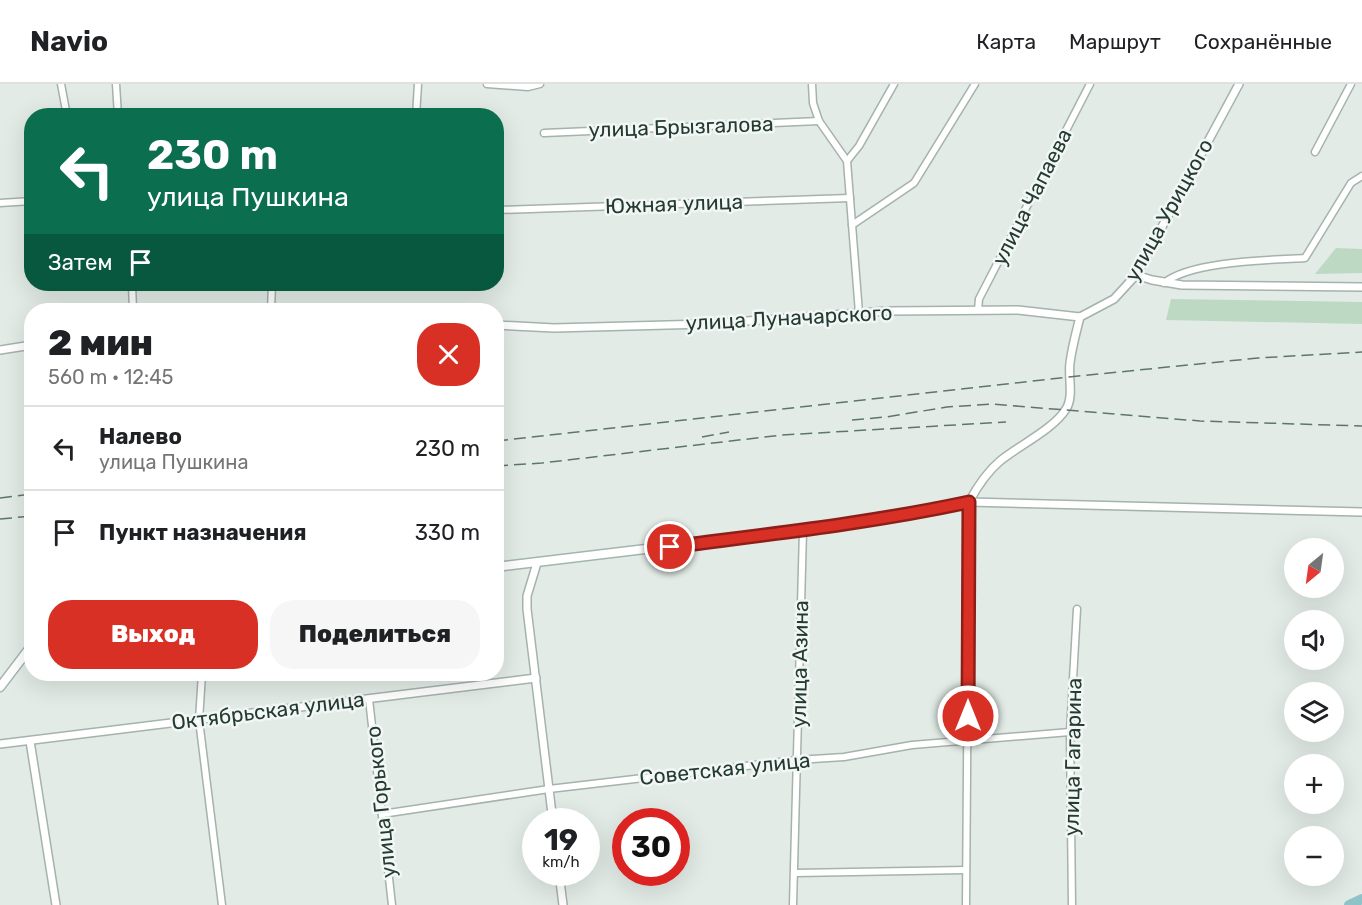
<!DOCTYPE html>
<html lang="ru">
<meta charset="utf-8">
<style>
:root{--surface:#fff;--page:#f6f6f6;--text:#202124;--muted:#757577;--line:#e0e0e0;--accent:#d93025}
body{margin:0;font-family:Rubik,sans-serif;background:var(--page);color:var(--text);height:100vh;display:flex;flex-direction:column;font-size:22px;white-space:nowrap}
*{box-sizing:border-box;margin:0}
p{font-size:20px;color:var(--muted)}
.icon{flex:none;width:33px;height:33px;fill:none;stroke:currentColor;stroke-width:2;stroke-linecap:round;stroke-linejoin:round}
.map{position:relative;flex:1;overflow:hidden}
.drawer{position:absolute;left:24px;top:219px;width:480px;height:378px;display:flex;flex-direction:column;background:var(--surface);border-radius:24px;box-shadow:0 6px 24px #0002}
.drawer>*{flex:none}
.banner{position:absolute;left:24px;top:24px;width:480px;height:183px;border-radius:24px;box-shadow:0 6px 24px #0002;background:#0b6e4f;color:#fff;overflow:hidden}
.needle{width:39px;rotate:209deg}
.fabs{position:absolute;left:1284px;top:454px;display:grid;gap:12px}
.fabs a{display:grid;place-items:center;width:60px;height:60px;border-radius:50%;background:var(--surface);box-shadow:0 6px 24px #0002;font-size:30px}
.speed{position:absolute;left:522px;top:724px;display:flex;gap:12px;font-size:30px;font-weight:700;text-align:center}
.speed>*{display:grid;place-content:center;width:78px;height:78px;border-radius:50%;background:var(--surface);box-shadow:0 6px 24px #0002;line-height:1}
.speed small{font-size:15px;font-weight:400}
.speed .limit{border:9px solid #d22;background:#fff;color:#111}
.pin{position:absolute;display:grid;place-items:center;width:51px;height:51px;color:#fff;margin:-26px;border:3px solid #fff;border-radius:50%;box-shadow:0 2px 6px #0007}
.me{position:absolute;width:66px;margin:-33px;rotate:0deg;stroke-linejoin:round;filter:drop-shadow(0 0 4px #0008)}
.turn{display:flex;align-items:center;gap:21px;height:126px;padding:0 24px;font-size:27px}
.turn .icon{width:78px;height:78px;stroke-width:2.5}
.turn b{display:block;font-size:42px;line-height:51px}
.then{display:flex;align-items:center;height:57px;padding:0 24px;background:#0003;gap:12px;font-size:22px}
.round{display:grid;place-items:center;flex:none;width:63px;height:63px;border-radius:24px;background:var(--page)}
.summary{display:flex;align-items:center;justify-content:space-between;height:102px;padding:0 24px}
h1{font-size:36px;font-weight:800;line-height:45px}
.primary-button{display:flex;gap:12px;margin-top:auto;padding:12px 24px}
.primary-button a{flex:1;height:69px;border-radius:24px;background:var(--accent);color:#fff;font-size:24px;font-weight:800;line-height:69px;text-align:center}
.primary-button a+a{background:var(--page);color:var(--text)}
ul{padding:0;list-style:none}
li{display:flex;align-items:center;gap:18px;height:84px;padding:0 24px;border-top:2px solid var(--line)}
li div{flex:1}
li b{display:block;font-size:22px}
li em{font-style:normal}
header{display:flex;align-items:center;gap:36px;box-sizing:border-box;height:84px;padding:0 30px;background:var(--surface);border-bottom:2px solid var(--line)}
header strong{font-size:28px}
nav{display:flex;gap:33px;margin-inline-start:auto;font-size:21px}
.map>svg:first-child{display:block}
</style>
<header>
<strong>Navio</strong>
<nav><a>Карта</a><a>Маршрут</a><a>Сохранённые</a></nav>
</header>
<div class="map">
<svg width="1362" height="821" viewBox="0 0 1362 821">
<rect width="100%" height="100%" fill="#e2ebe6"/>
<g fill="#bdd9c4">
<polygon points="1336,164 1362,165 1362,189 1315,190"/>
<polygon points="1171,215 1362,218 1362,240 1166,236"/>
</g>
<g fill="none" stroke-linecap="round" stroke-linejoin="round">
<polyline stroke="#8fc3ca" stroke-width="10" points="1349,821 1362,815"/>
<g stroke="#a5b2ad" stroke-width="9">
<g id="minor">
<polyline points="61,0 67,32"/>
<polyline points="116,0 118,32"/>
<polyline points="487,0 528,3 540,0"/>
<polyline points="812,0 813,19 819,37 847,77 859,229"/>
<polyline points="416,32 418,0"/>
<polyline points="544,49 819,37"/>
<polyline points="1315,68 1351,0"/>
<polyline points="847,77 859,62 894,0"/>
<polyline points="0,119 32,117"/>
<polyline points="498,126 850,114"/>
<polyline points="852,141 914,99 975,0"/>
<path d="M1164,199c27,-22 106,-23 141,-25l46,-75 11,-7"/>
<polyline points="132,200 133,226"/>
<polyline points="271,226 272,200"/>
<polyline points="978,226 979,215 1090,0"/>
<polyline points="202,590 199,636 222,821"/>
<polyline points="369,615 392,821"/>
<polyline points="382,730 549,705 797,676 844,673 912,661 1070,648"/>
<polyline points="795,789 966,786"/>
<polyline points="793,821 803,446"/>
<polyline points="966,821 969,418"/>
<polyline points="1072,821 1070,648 1077,525"/>
</g>
</g>
<g stroke="#a5b2ad" stroke-width="10">
<g id="tertiary">
<polyline points="1136,191 1152,196 1182,201 1362,203"/>
<polyline points="383,226 391,226"/>
<path d="M1080,233c-4,16 -8,30 -10,46 -2,14 4,34 -4,46 -12,20 -48,37 -66,52 -13,11 -23,26 -31,41l393,10"/>
<polyline points="1080,233 1114,215 1136,191 1239,0"/>
<polyline points="496,241 554,244 706,240 888,227 1018,226 1080,233"/>
<polyline points="0,266 32,261"/>
<polyline points="537,479 527,512 527,525 553,738"/>
<polyline points="30,657 56,821"/>
<polyline points="0,660 536,594"/>
<polyline points="559,789 563,821"/>
</g>
</g>
<g stroke="#a2b5ae" stroke-width="11">
<g id="secondary">
<polyline points="496,483 803,446 917,429 969,418"/>
<polyline points="0,603 32,561"/>
</g>
</g>
<use href="#minor" stroke="#fff" stroke-width="6"/>
<use href="#tertiary" stroke="#fff" stroke-width="7"/>
<use href="#secondary" stroke="#fff" stroke-width="8"/>
<g stroke="#5e756e" stroke-width="1.5" stroke-dasharray="12 6" stroke-linecap="butt">
<polyline points="852,336 886,333 947,323 992,320 1200,337 1362,342"/>
<polyline points="702,353 729,348"/>
<polyline points="496,357 1069,293 1258,274 1362,268"/>
<polyline points="496,382 542,379 782,351 1006,338"/>
<polyline points="0,414 32,410"/>
<polyline points="0,435 32,432"/>
</g>
</g>
<g fill="none" stroke-linecap="round" stroke-linejoin="round">
<g stroke="#8d1f18" stroke-width="15">
<path id="route" d="M670,463c100,-13 201,-24 299,-45l-1,214"/>
</g>
<use href="#route" stroke="#d93025" stroke-width="10"/>
</g>
<g text-anchor="middle" stroke-width="5" stroke-linejoin="round" paint-order="stroke">
<g font-size="21" fill="#243a33" stroke="#f2f7f5">
<text transform="translate(681 43) rotate(-2)" y="7">улица Брызгалова</text>
<text transform="translate(1032 113) rotate(-63)" y="7">улица Чапаева</text>
<text transform="translate(674 120) rotate(-2)" y="7">Южная улица</text>
<text transform="translate(1169 126) rotate(-61)" y="7">улица Урицкого</text>
<text transform="translate(789 234) rotate(-3)" y="7">улица Луначарского</text>
<text transform="translate(800 580) rotate(-89)" y="7">улица Азина</text>
<text transform="translate(268 627) rotate(-7)" y="7">Октябрьская улица</text>
<text transform="translate(1073 673) rotate(-89)" y="7">улица Гагарина</text>
<text transform="translate(725 685) rotate(-6)" y="7">Советская улица</text>
<text transform="translate(381 718) rotate(-96)" y="7">улица Горького</text>
</g>
</g>
</svg>
<div class="fabs">
<a><svg class="needle" viewBox="-14 -14 28 28"><path d="M0-13l5 13h-10z" fill="#e53935"/><path d="M0 13l5-13h-10z" fill="#757577"/></svg></a>
<a><svg class="icon" aria-label="sound" viewBox="0 0 24 24"><path d="M4 9h4l5-4v14l-5-4H4zM17 9q2 3 0 6"/></svg></a>
<a><svg class="icon" aria-label="layers" viewBox="0 0 24 24"><path d="M12 4l9 5-9 5-9-5zM3 14l9 5 9-5"/></svg></a>
<a>+</a>
<a>−</a>
</div>
<div class="speed"><div>19<small>km/h</small></div><div class="limit">30</div></div>
<div class="pin" style="left:670px;top:463px;background:#d93025"><svg class="icon" aria-label="arrive" viewBox="0 0 24 24"><path d="M6 21V4h12l-3 4 3 4H6"/></svg></div>
<svg class="me" style="left:968px;top:632px" viewBox="-20 -20 40 40"><circle r="17" fill="#d93025" stroke="#fff" stroke-width="3"/><path d="M0-11L8 9 0 5-8 9z" fill="#fff"/></svg>
<div class="banner">
<div class="turn"><svg class="icon" aria-label="left" viewBox="0 0 24 24"><path d="M17 20v-9H6M10 6l-5 5 5 5"/></svg><div><b>230 m</b>улица Пушкина</div></div>
<div class="then">Затем<svg class="icon" aria-label="arrive" viewBox="0 0 24 24"><path d="M6 21V4h12l-3 4 3 4H6"/></svg></div>
</div>
<section class="drawer">
<div class="summary"><div><h1>2 мин</h1><p>560 m · 12:45</p></div><a class="round" style="background:#d93025;color:#fff"><svg class="icon" aria-label="close" viewBox="0 0 24 24"><path d="M6 6l12 12M18 6L6 18"/></svg></a></div>
<ul>
<li><svg class="icon" aria-label="left" viewBox="0 0 24 24"><path d="M17 20v-9H6M10 6l-5 5 5 5"/></svg><div><b>Налево</b><p>улица Пушкина</p></div><em>230 m</em></li>
<li><svg class="icon" aria-label="arrive" viewBox="0 0 24 24"><path d="M6 21V4h12l-3 4 3 4H6"/></svg><div><b>Пункт назначения</b></div><em>330 m</em></li>
</ul>
<div class="primary-button"><a>Выход</a><a>Поделиться</a></div>
</section>
</div>
